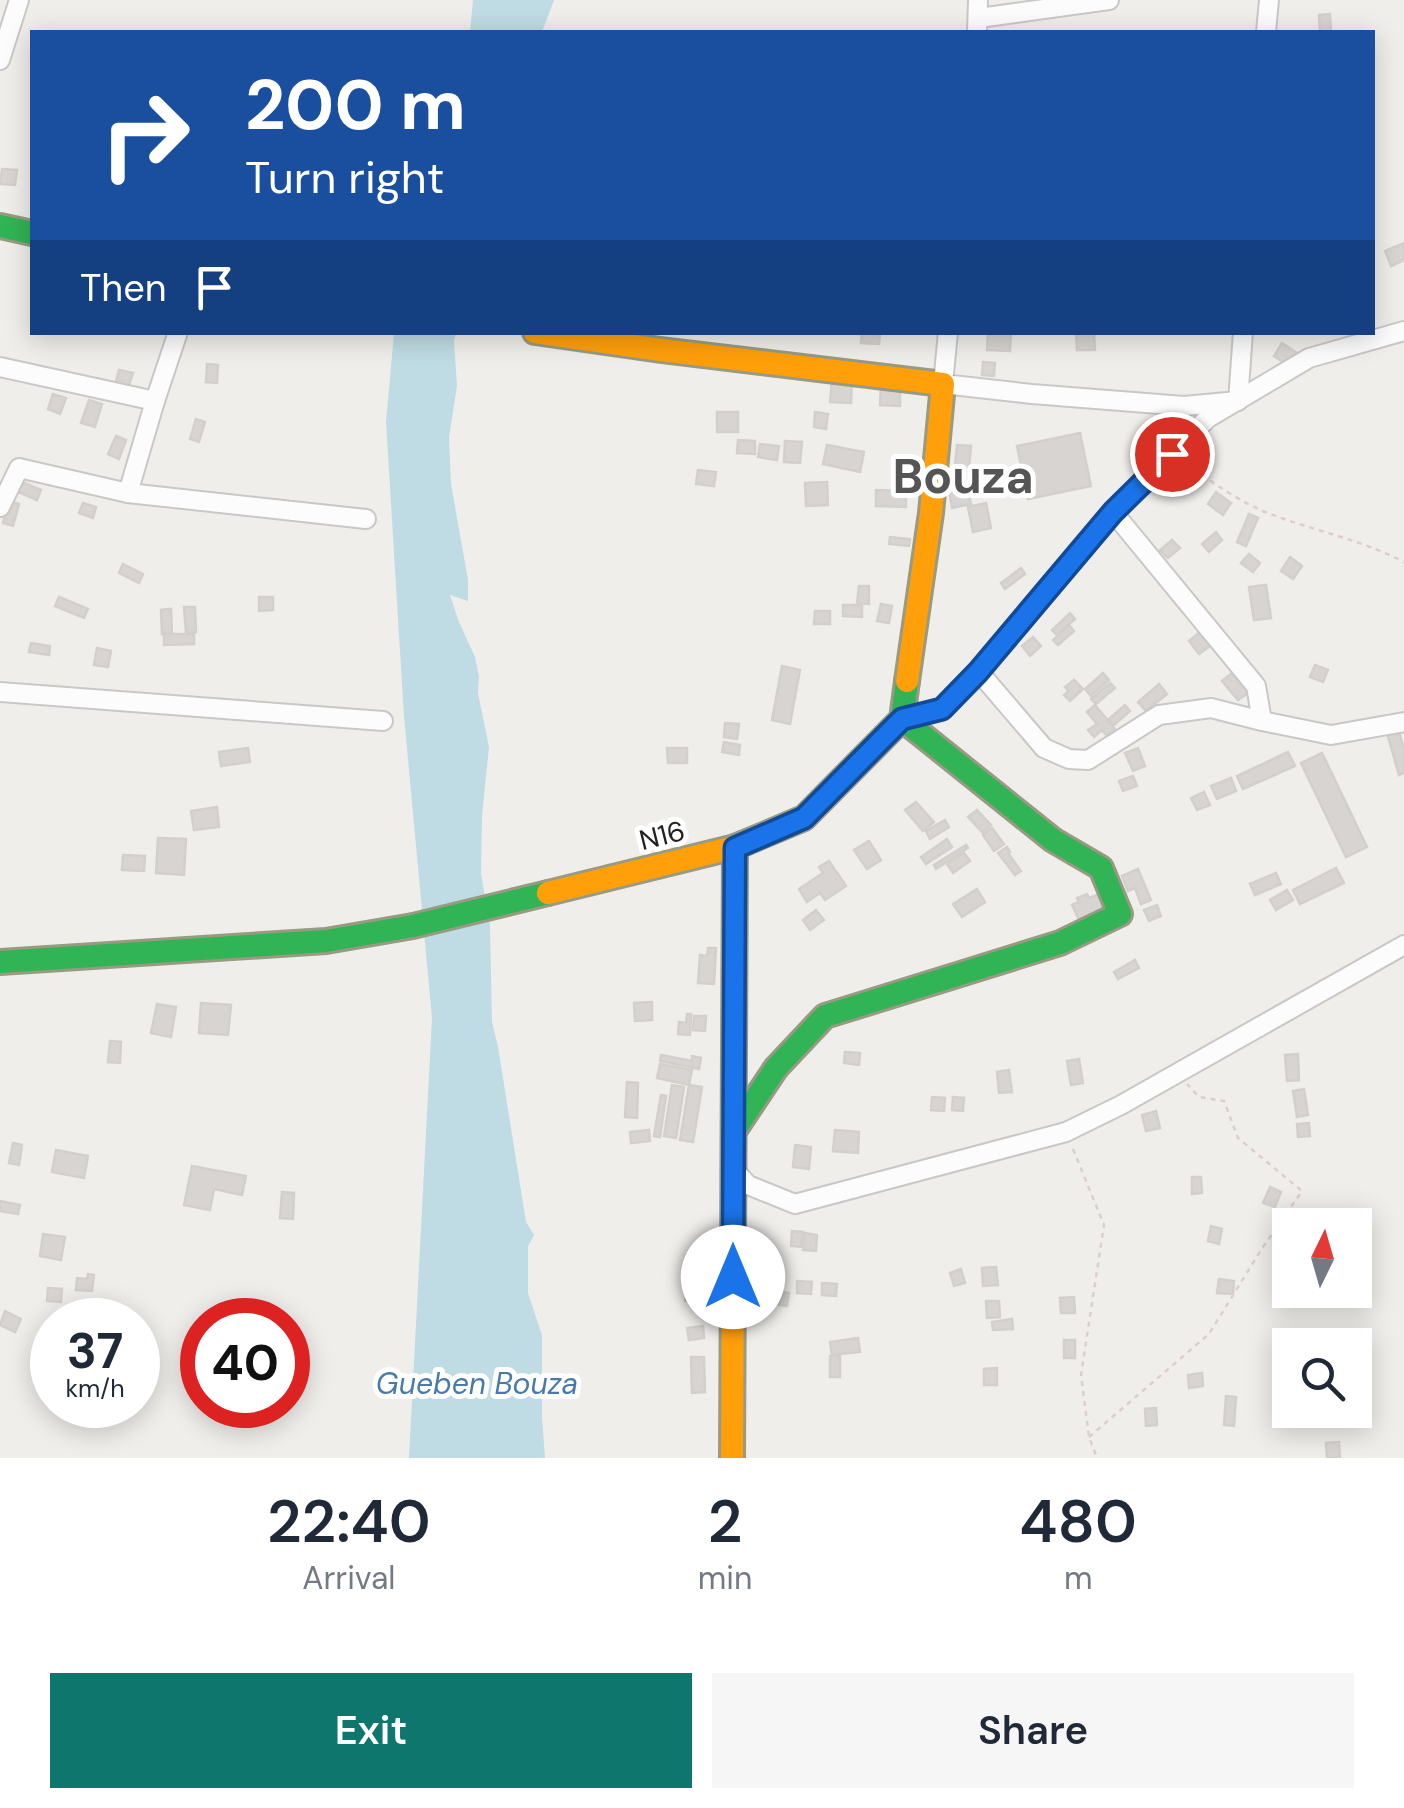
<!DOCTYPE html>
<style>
:root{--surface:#fff;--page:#f6f6f7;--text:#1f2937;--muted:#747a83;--accent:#0f766e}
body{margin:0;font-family:"DM Sans",sans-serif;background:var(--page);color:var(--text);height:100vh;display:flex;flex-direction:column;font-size:38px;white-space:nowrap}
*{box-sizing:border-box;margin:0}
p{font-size:32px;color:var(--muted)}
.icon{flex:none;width:55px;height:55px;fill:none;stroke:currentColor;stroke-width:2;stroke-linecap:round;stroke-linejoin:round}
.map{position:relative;height:1458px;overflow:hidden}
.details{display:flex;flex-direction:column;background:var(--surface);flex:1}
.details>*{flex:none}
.guide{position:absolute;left:30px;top:30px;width:1345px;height:305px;border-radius:0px;box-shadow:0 5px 25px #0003;background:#1a4fa0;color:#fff;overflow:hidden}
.needle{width:65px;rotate:5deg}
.controls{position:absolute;left:1272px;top:1208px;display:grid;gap:20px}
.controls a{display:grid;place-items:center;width:100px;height:100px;border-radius:0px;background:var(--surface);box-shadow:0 5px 25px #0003;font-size:50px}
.speed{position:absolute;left:30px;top:1298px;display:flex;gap:20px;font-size:50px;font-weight:700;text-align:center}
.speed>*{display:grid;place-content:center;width:130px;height:130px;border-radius:50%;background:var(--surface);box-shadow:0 5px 25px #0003;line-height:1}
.speed small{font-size:25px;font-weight:400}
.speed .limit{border:15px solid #d22;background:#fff;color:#111}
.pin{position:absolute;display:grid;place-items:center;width:85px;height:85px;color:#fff;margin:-42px;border:5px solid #fff;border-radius:50%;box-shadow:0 2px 10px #0007}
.me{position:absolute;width:110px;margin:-55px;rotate:0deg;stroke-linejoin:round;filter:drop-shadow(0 0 8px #0008)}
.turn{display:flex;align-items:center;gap:35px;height:210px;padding:0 50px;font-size:45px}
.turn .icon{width:130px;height:130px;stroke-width:2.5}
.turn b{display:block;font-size:70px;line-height:85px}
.then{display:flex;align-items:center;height:95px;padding:0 50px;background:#0003;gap:20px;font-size:38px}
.eta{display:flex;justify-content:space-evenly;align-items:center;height:170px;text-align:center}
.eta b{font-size:60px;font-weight:600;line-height:70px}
.action{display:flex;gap:20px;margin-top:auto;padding:20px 50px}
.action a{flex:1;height:115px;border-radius:0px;background:var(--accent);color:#fff;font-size:40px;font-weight:600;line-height:115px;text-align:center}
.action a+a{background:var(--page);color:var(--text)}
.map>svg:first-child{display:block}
</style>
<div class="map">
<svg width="1404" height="1458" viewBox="0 0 1404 1458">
<rect width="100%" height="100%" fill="#f0eeeb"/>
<g fill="#bfdbe3">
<polygon points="473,0 554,0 542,32 470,32"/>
<polygon points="394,333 456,333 454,341 457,386 449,437 451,484 468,580 468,601 450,595 459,622 475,657 479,677 478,693 489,747 482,815 481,874 490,925 492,1022 498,1047 526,1222 534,1235 528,1246 528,1293 542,1335 542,1417 545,1458 409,1458 432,1018 404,716 386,422"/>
</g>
<g fill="#d7d4d2" stroke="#d3d0cc" stroke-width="2.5">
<polygon points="1330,14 1331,32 1320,32 1319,15"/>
<polygon points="2,169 17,170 15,185 0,184"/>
<polygon points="1404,243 1404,260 1391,266 1385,251"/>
<polygon points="862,332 880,332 879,344 861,343"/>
<polygon points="988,332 1011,332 1010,351 987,350"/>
<polygon points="1076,333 1094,333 1095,350 1077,350"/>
<polygon points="1282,343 1297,353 1288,365 1274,356"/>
<polygon points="983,362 995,363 994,376 982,375"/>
<polygon points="207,364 218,365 217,383 206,382"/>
<polygon points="119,370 133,373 129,385 116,381"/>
<polygon points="832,380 852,382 851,403 830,402"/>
<polygon points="881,384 900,385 900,406 880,405"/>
<polygon points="53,394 66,398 60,414 48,409"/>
<polygon points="89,400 102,404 95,427 81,423"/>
<rect x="717" y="412" width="21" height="20"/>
<polygon points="815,412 828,414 826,429 814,427"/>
<polygon points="196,419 205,422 199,442 190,439"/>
<polygon points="1080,433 1091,486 1028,499 1017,446"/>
<polygon points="116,436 126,440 119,459 108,454"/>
<polygon points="738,440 755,441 755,454 737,453"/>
<polygon points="785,441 802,442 800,463 784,462"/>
<polygon points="760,444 779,446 777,460 758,457"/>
<polygon points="827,445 864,452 860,472 823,464"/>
<polygon points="957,445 971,446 968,478 954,476"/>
<polygon points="698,470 716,472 714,486 696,484"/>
<polygon points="20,481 41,490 37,500 16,491"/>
<polygon points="827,482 828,505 806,506 805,483"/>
<polygon points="967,486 971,504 952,508 949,489"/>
<polygon points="876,490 906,491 906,507 876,506"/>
<polygon points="1216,492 1231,503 1223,515 1208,504"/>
<polygon points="9,501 19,504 13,526 3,523"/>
<polygon points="83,503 96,507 93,518 79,513"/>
<polygon points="986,503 991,528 973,532 968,507"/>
<polygon points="1249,514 1258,518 1246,546 1237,542"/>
<polygon points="1216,532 1222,540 1209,552 1202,544"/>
<polygon points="890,537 910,539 909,546 889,544"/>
<polygon points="1172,540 1180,548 1168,558 1160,550"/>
<polygon points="1249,554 1260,563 1253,572 1241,563"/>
<polygon points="1290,557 1302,566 1293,579 1281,571"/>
<polygon points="123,564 143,574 139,583 119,573"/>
<polygon points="1021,568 1025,574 1005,589 1001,583"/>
<polygon points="1266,585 1271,618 1254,620 1249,587"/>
<polygon points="859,586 869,586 869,604 857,603"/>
<polygon points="59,597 88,609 84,618 55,606"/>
<polygon points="259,597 273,597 273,610 259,611"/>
<polygon points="881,604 892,606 889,623 877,621"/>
<polygon points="843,605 862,605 862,617 843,616"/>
<polygon points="184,607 195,607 196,632 186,633"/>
<polygon points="171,609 172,633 162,634 161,610"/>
<polygon points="815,611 830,611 830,624 814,624"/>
<polygon points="1070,613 1075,619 1057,635 1052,630"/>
<polygon points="1069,625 1074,631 1058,645 1053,640"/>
<polygon points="1200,632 1210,646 1199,654 1189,641"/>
<polygon points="164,634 194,634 194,644 164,645"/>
<polygon points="1033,637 1041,646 1030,656 1022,646"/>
<polygon points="31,643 50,646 49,655 29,652"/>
<polygon points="97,648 111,651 108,667 94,665"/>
<polygon points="1315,665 1328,670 1323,682 1310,677"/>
<polygon points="782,666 800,670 790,724 772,720"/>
<polygon points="1103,673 1109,680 1091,696 1085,689"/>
<polygon points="1232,673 1248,693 1238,700 1222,681"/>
<polygon points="1074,680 1083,689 1070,701 1064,695 1069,691 1065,687"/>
<polygon points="1110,683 1115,688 1096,704 1091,699"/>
<polygon points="1159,684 1167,694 1146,711 1138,702"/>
<polygon points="1095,705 1115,729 1107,736 1102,730 1094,737 1088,730 1097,724 1087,712"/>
<polygon points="1125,705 1130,711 1114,725 1109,719"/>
<polygon points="1396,722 1404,749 1404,773 1399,775 1385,726"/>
<polygon points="725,723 739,724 737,739 724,737"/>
<polygon points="724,742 740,745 739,755 722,752"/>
<polygon points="248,748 250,762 221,766 219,752"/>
<polygon points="667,748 687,748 687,763 668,763"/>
<polygon points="1138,748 1145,766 1133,771 1125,753"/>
<polygon points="1288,752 1295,766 1243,789 1237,776"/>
<polygon points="1322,753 1367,847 1346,857 1301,763"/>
<polygon points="1133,776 1137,786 1123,791 1119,781"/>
<polygon points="1231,778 1236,791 1217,799 1211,786"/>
<polygon points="1204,792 1210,805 1197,810 1191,798"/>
<polygon points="916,802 934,822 923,831 905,810"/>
<polygon points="217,807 219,827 194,830 191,811"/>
<polygon points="977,810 991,825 983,833 968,817"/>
<polygon points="945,820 949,827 930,839 926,831"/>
<polygon points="992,828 1004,844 994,851 983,835"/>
<polygon points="158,838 186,839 184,875 156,873"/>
<polygon points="947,839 952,847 926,864 921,857"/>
<polygon points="869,841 881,860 867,869 854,850"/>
<polygon points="966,845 968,848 936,869 934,865"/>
<polygon points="1007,847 1010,852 1008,853 1021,871 1015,875 998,853"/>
<polygon points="964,853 970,861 953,873 947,864"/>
<polygon points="123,855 145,856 144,871 122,870"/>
<polygon points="829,861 846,886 825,900 820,893 807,902 799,889 823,873 819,867"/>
<polygon points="1336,868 1344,883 1300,904 1293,890"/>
<polygon points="1138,869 1151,900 1141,904 1135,888 1128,891 1122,876"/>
<polygon points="1276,873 1281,884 1255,895 1250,884"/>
<polygon points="977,889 985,902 962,917 953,904"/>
<polygon points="1287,890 1293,900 1276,910 1270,900"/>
<polygon points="1087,894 1089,898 1099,894 1105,909 1079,920 1072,905 1079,902 1077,898"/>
<polygon points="1157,905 1161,916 1149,921 1144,910"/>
<polygon points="816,910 824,920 810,930 803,920"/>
<polygon points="708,948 716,948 714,984 698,983 700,955 707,956"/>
<polygon points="1135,960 1139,968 1118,979 1114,972"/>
<polygon points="652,1002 652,1020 635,1021 634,1003"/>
<polygon points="201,1003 231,1005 228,1035 199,1033"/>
<polygon points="157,1004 176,1007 171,1037 151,1033"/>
<polygon points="687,1014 691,1014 690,1035 678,1034 679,1022 686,1023"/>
<polygon points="694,1016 706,1016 705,1031 693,1030"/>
<polygon points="110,1041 121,1042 120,1063 108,1062"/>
<polygon points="845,1052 860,1053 859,1065 844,1063"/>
<polygon points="1298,1054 1299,1080 1287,1081 1285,1055"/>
<polygon points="661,1055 692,1061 692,1056 701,1058 699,1069 660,1061"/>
<polygon points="1079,1059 1083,1083 1071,1085 1067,1061"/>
<polygon points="660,1064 692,1070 689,1085 657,1078"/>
<polygon points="1009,1070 1012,1092 999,1093 997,1072"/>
<polygon points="627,1082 638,1083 637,1118 625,1117"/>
<polygon points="672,1085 684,1087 676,1138 664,1136"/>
<polygon points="689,1085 702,1087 693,1142 680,1140"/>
<polygon points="1304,1089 1308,1115 1297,1117 1293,1091"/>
<polygon points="661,1095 666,1096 660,1137 654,1136"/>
<polygon points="932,1097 945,1098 944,1111 931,1110"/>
<polygon points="953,1097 964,1098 963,1111 952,1110"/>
<polygon points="1156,1111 1160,1128 1146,1131 1142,1115"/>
<polygon points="1309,1123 1310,1136 1298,1137 1297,1124"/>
<polygon points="649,1130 650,1141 631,1143 630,1132"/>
<polygon points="835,1130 859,1132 858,1153 833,1151"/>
<polygon points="13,1143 22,1145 19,1165 9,1163"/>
<polygon points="795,1145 811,1147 809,1169 793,1167"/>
<polygon points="56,1150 88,1156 84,1178 52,1172"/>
<polygon points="192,1166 246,1176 242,1195 214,1189 210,1210 184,1205"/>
<polygon points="1192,1177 1201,1177 1202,1193 1192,1194"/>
<polygon points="1270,1187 1281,1192 1275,1207 1263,1203"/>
<polygon points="282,1192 294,1193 293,1219 280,1218"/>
<polygon points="0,1201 20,1205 18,1214 0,1211"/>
<polygon points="1211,1226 1222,1229 1219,1244 1208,1241"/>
<polygon points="792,1231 803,1232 801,1247 791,1246"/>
<polygon points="805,1233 817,1235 816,1251 803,1250"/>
<polygon points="43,1234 65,1237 61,1260 40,1256"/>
<polygon points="996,1267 998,1285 983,1286 982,1268"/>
<polygon points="961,1269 965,1283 954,1286 950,1273"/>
<polygon points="88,1274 94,1275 92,1291 76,1290 77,1278 87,1279"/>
<polygon points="1219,1279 1234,1281 1233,1294 1217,1293"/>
<polygon points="797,1281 812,1282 811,1294 797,1293"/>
<polygon points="822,1283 837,1284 836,1296 822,1295"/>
<polygon points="687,1286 702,1288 700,1303 685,1301"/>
<polygon points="48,1288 62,1289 61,1302 47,1301"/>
<polygon points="771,1290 789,1293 787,1306 769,1303"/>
<polygon points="1074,1297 1075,1313 1061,1313 1060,1298"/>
<polygon points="986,1301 999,1301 1000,1317 987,1318"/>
<polygon points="5,1311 21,1319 15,1332 0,1325"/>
<polygon points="1012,1319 1013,1329 993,1330 992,1322"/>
<polygon points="703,1326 704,1338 689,1340 687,1328"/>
<polygon points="858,1338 860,1352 832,1355 830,1342"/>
<rect x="1064" y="1340" width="11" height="18"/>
<rect x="830" y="1356" width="10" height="21"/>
<polygon points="691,1357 704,1357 705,1392 692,1393"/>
<polygon points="997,1368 997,1385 984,1385 984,1369"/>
<polygon points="1202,1373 1203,1386 1189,1388 1188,1375"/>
<polygon points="1226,1396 1236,1397 1234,1426 1224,1425"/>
<polygon points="1156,1408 1157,1425 1146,1426 1145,1409"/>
<polygon points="1339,1442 1340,1458 1327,1458 1326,1443"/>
</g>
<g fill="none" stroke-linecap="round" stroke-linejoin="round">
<g stroke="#c9c8c7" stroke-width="22">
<g id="street">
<polyline points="979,18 1109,0"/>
<polyline points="977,32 978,0"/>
<polyline points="1266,32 1269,0"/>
<polyline points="0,60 19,0"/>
<polyline points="948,332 943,384 1032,394 1184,406 1238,401 1243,332"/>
<polyline points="0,367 155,401 178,332"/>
<polyline points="128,493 366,519"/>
<polyline points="0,507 19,468 128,493 155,401"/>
<polyline points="1113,512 1256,686 1262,721 1331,735 1404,722"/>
<polyline points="979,672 1044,748 1069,759 1088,760 1159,715 1211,708 1262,721"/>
<polyline points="0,692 383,721"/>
<polyline points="902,719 942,709 979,672 1113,512 1208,418 1309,358 1404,331"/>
<polyline points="733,1169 748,1185 795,1204 1066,1132 1121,1105 1404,945"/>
</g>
</g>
<g stroke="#999a82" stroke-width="28">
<g id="fast">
<polyline points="0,226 32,233"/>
<polyline points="735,847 804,818 902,719 907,681"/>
<polyline points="0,962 326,941 413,926 548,893"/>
<polyline points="734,1131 776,1068 825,1016 1060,943 1120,914 1101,868 1053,840 902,719"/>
</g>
</g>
<g stroke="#999a82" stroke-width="28">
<g id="slow">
<polyline points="535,332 661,350 943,384 931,513 907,681"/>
<polyline points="548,893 735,847 732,1458"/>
</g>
</g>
<g stroke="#dccecd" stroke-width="2.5" stroke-dasharray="5 5" stroke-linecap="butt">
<path d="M1186,463c24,18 51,37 79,49 46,18 95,27 139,50"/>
<polyline points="1073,1149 1104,1225 1081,1375 1089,1437 1097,1458"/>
<polyline points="1089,1437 1209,1334 1261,1250 1302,1191 1238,1138 1224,1101 1199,1097 1187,1084"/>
</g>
<use href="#street" stroke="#fdfcfc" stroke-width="18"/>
<use href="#fast" stroke="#30b455" stroke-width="22"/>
<use href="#slow" stroke="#ff9f0a" stroke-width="22"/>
</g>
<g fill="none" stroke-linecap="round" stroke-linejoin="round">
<g stroke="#114b97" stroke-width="25">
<polyline id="route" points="733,1277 735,848 804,818 902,719 942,709 978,672 1113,512 1172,454"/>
</g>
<use href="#route" stroke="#1a73e8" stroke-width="18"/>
</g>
<g text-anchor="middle" stroke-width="10" stroke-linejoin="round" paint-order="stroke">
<g font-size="28" fill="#222" stroke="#fff">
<text transform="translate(662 835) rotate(-14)" y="10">N16</text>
</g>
<g font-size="30" font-style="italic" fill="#4a7aab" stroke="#fff">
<text x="477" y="1394">Gueben Bouza</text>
</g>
<g font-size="48" font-weight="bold" fill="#555" stroke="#fff">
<text x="963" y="493">Bouza</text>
</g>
</g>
</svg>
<div class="controls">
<a><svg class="needle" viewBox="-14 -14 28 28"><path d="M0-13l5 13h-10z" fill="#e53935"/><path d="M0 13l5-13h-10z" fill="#747a83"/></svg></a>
<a><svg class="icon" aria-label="search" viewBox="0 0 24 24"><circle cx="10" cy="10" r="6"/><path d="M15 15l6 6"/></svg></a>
</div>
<div class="speed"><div>37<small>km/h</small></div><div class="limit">40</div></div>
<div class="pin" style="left:1172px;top:454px;background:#d93025"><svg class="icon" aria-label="arrive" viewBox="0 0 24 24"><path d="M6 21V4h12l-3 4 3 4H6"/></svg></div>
<svg class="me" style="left:733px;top:1277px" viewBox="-20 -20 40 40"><circle r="19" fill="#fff"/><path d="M0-13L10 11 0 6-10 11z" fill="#1a73e8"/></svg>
<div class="guide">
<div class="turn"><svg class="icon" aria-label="right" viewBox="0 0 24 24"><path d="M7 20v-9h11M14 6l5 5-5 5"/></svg><div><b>200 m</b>Turn right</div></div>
<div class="then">Then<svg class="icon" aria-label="arrive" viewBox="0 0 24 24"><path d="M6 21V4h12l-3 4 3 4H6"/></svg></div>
</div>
</div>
<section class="details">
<div class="eta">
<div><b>22:40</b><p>Arrival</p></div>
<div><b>2</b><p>min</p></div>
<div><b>480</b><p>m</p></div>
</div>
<div class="action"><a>Exit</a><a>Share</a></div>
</section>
